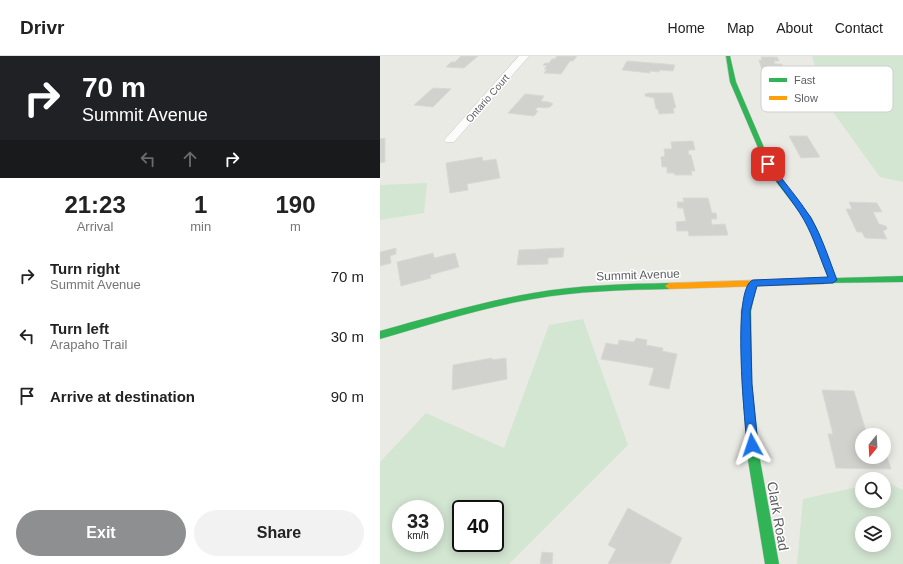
<!DOCTYPE html>
<style>
:root{--surface:#fff;--page:#f2f2f2;--text:#222;--muted:#767676;--line:#e0e0e0;--accent:#8d8f90}
body{margin:0;font-family:Helvetica,sans-serif;background:var(--page);color:var(--text);height:100vh;display:flex;flex-direction:column;font-size:15px;white-space:nowrap}
*{box-sizing:border-box;margin:0}
p{font-size:13px;color:var(--muted)}
.icon{flex:none;width:22px;height:22px;fill:none;stroke:currentColor;stroke-width:2;stroke-linecap:round;stroke-linejoin:round}
.map{position:relative;flex:1;overflow:hidden}
.drawer{display:flex;flex-direction:column;background:var(--surface);width:380px}
.drawer>*{flex:none}
.hud{background:#202124;color:#fff;overflow:hidden}
.needle{width:26px;rotate:198deg}
.fabs{position:absolute;left:475px;top:372px;display:grid;gap:8px}
.fabs a{display:grid;place-items:center;width:36px;height:36px;border-radius:50%;background:var(--surface);box-shadow:0 2px 10px #0003;font-size:20px}
.speed{position:absolute;left:12px;top:444px;display:flex;gap:8px;font-size:20px;font-weight:700;text-align:center}
.speed>*{display:grid;place-content:center;width:52px;height:52px;border-radius:50%;background:var(--surface);box-shadow:0 2px 10px #0003;line-height:1}
.speed small{font-size:10px;font-weight:400}
.speed .limit{border:2px solid #111;border-radius:6px;background:#fff;color:#111}
.pin{position:absolute;display:grid;place-items:center;width:34px;height:34px;color:#fff;margin:-17px;border-radius:8px;box-shadow:0 2px 6px #0006}
.me{position:absolute;width:44px;margin:-22px;rotate:355deg;stroke-linejoin:round;filter:drop-shadow(0 0 3px #0008)}
.turn{display:flex;align-items:center;gap:14px;height:84px;padding:0 16px;font-size:18px}
.turn .icon{width:52px;height:52px;stroke-width:2.5}
.turn b{display:block;font-size:28px;line-height:34px}
.lanes{display:flex;align-items:center;height:38px;padding:0 16px;background:#0003;justify-content:center;gap:20px;direction:ltr}
.lanes .off{opacity:.35}
.eta{display:flex;justify-content:space-evenly;align-items:center;height:68px;text-align:center}
.eta b{font-size:24px;font-weight:700;line-height:28px}
.cta{display:flex;gap:8px;margin-top:auto;padding:8px 16px}
.cta a{flex:1;height:46px;border-radius:24px;background:var(--accent);color:#fff;font-size:16px;font-weight:700;line-height:46px;text-align:center}
.cta a+a{background:var(--page);color:var(--text)}
ul{padding:0;list-style:none}
li{display:flex;align-items:center;gap:12px;height:60px;padding:0 16px}
li div{flex:1}
li b{display:block;font-size:15px}
li em{font-style:normal}
header{display:flex;align-items:center;gap:24px;box-sizing:border-box;height:56px;padding:0 20px;background:var(--surface);border-bottom:1px solid var(--line)}
header strong{font-size:19px}
nav{display:flex;gap:22px;margin-inline-start:auto;font-size:14px}
main{display:flex;flex:1;min-height:0}
.map>svg:first-child{display:block}
</style>
<header>
<strong>Drivr</strong>
<nav><a>Home</a><a>Map</a><a>About</a><a>Contact</a></nav>
</header>
<main>
<section class="drawer">
<div class="hud">
<div class="turn"><svg class="icon" aria-label="right" viewBox="0 0 24 24"><path d="M7 20v-9h11M14 6l5 5-5 5"/></svg><div><b>70 m</b>Summit Avenue</div></div>
<div class="lanes"><svg class="icon off" aria-label="left" viewBox="0 0 24 24"><path d="M17 20v-9H6M10 6l-5 5 5 5"/></svg><svg class="icon off" aria-label="ahead" viewBox="0 0 24 24"><path d="M12 20V5M6 11l6-6 6 6"/></svg><svg class="icon" aria-label="right" viewBox="0 0 24 24"><path d="M7 20v-9h11M14 6l5 5-5 5"/></svg></div>
</div>
<div class="eta">
<div><b>21:23</b><p>Arrival</p></div>
<div><b>1</b><p>min</p></div>
<div><b>190</b><p>m</p></div>
</div>
<ul>
<li><svg class="icon" aria-label="right" viewBox="0 0 24 24"><path d="M7 20v-9h11M14 6l5 5-5 5"/></svg><div><b>Turn right</b><p>Summit Avenue</p></div><em>70 m</em></li>
<li><svg class="icon" aria-label="left" viewBox="0 0 24 24"><path d="M17 20v-9H6M10 6l-5 5 5 5"/></svg><div><b>Turn left</b><p>Arapaho Trail</p></div><em>30 m</em></li>
<li><svg class="icon" aria-label="arrive" viewBox="0 0 24 24"><path d="M6 21V4h12l-3 4 3 4H6"/></svg><div><b>Arrive at destination</b></div><em>90 m</em></li>
</ul>
<div class="cta"><a>Exit</a><a>Share</a></div>
</section>
<div class="map">
<svg width="523" height="508" viewBox="0 0 523 508">
<rect width="100%" height="100%" fill="#eaeae5"/>
<g fill="#d3e6d2" fill-rule="evenodd">
<polygon points="432,0 523,0 523,126 500,121 445,45"/>
<polygon points="47,127 44,157 0,164 0,129"/>
<path d="M203,263l45,126 -119,119h-129v-102l46,-49 78,35 45,-123zM21,453h34v34h-34zM81,453h34v34h-34z"/>
<path d="M504,425l19,9v74h-106l6,-65 59,-13v15h22zM482,467h22v22h-22z"/>
</g>
<g fill="#d1d1ce" stroke="#dad8d4">
<polygon points="81,0 98,0 84,12 66,11 71,6 75,6"/>
<polygon points="177,0 197,0 193,5 190,5 181,18 164,17 167,13 164,13 167,10 163,9 165,7 169,7 172,3 175,3"/>
<polygon points="381,1 397,1 399,5 394,5 395,8 402,8 403,13 382,14 379,4 382,4"/>
<polygon points="247,5 285,8 295,9 293,15 280,14 279,16 270,15 270,17 242,14"/>
<polygon points="53,32 71,33 53,51 34,49"/>
<polygon points="268,37 292,37 296,52 293,52 294,57 279,58 278,53 276,53 274,42 265,40 265,38"/>
<polygon points="145,38 164,40 161,45 169,46 173,48 170,51 165,52 158,51 155,54 158,55 154,60 128,57"/>
<polygon points="409,80 427,80 440,101 421,102"/>
<polygon points="5,82 5,106 0,107 0,83"/>
<polygon points="313,85 315,94 308,94 309,99 311,99 315,115 311,115 312,119 295,119 294,117 287,117 287,111 282,111 281,101 285,100 284,93 292,93 291,86"/>
<polygon points="102,101 103,105 116,103 120,122 87,128 88,134 70,137 66,107"/>
<polygon points="303,142 328,142 332,157 336,157 337,163 331,163 332,169 345,168 348,179 309,180 308,175 297,175 296,166 306,165 303,152 298,152 297,146 304,146"/>
<polygon points="469,146 497,147 502,156 493,156 499,168 506,170 507,173 503,175 507,183 485,182 482,176 477,176 466,153 472,153"/>
<polygon points="16,192 16,198 10,200 11,207 0,210 0,196"/>
<polygon points="184,192 183,201 168,202 168,208 137,209 139,194"/>
<polygon points="53,197 54,202 75,197 79,211 50,219 51,222 21,230 17,206"/>
<polygon points="256,282 267,284 266,289 283,292 282,295 297,298 289,333 269,329 274,312 221,303 226,287 238,289 239,284 254,286"/>
<polygon points="112,302 112,304 126,302 127,323 72,334 73,309"/>
<polygon points="442,334 474,335 487,379 482,379 482,401 504,401 504,392 511,413 456,412 448,378 453,378"/>
<polygon points="248,452 302,482 290,508 228,508 236,493 228,489"/>
<polygon points="162,496 173,497 172,508 160,508"/>
</g>
<g fill="none" stroke-linecap="round" stroke-linejoin="round">
<g stroke="#c7c7c7" stroke-width="1">
<polygon id="street" points="139,0 149,0 74,86 66,86 64,84 66,82"/>
</g>
<g stroke="#c7c7c7" stroke-width="1">
<g id="fast">
<polygon points="346,0 350,0 356,26 391,108 402,125 431,161 439,177 456,222 523,220 523,226 441,227 440,225 441,223 448,222 431,177 424,162 397,127 385,108 350,26"/>
<polygon points="373,224 377,227 371,255 372,328 380,404 399,508 385,508 368,404 362,328 361,255 369,227"/>
<path d="M289,227l4,3 -4,3c-46,1 -91,2 -136,10 -52,9 -102,25 -153,40v-8c51,-14 101,-29 153,-38 45,-8 91,-9 136,-10z"/>
</g>
</g>
<g stroke="#c7c7c7" stroke-width="1">
<polygon id="slow" points="444,222 448,225 444,228 289,233 285,230 289,227"/>
</g>
<use href="#street" fill="#fcfcfb" fill-rule="evenodd"/>
<use href="#fast" fill="#30b455" fill-rule="evenodd"/>
<use href="#slow" fill="#ff9f0a" fill-rule="evenodd"/>
</g>
<path fill="#1a73e8" stroke="#114b97" d="M386,107h4c13,18 29,36 41,55 11,19 18,41 26,62l-4,3 -76,3 -7,25 2,73 6,61 -2,3 -4,2 -4,-2 -1,-3c-2,-23 -16,-158 6,-165l75,-3c-8,-19 -14,-39 -24,-57 -11,-19 -27,-37 -39,-56z"/>
<g text-anchor="middle" stroke-width="3" stroke-linejoin="round" paint-order="stroke">
<g font-size="10" fill="#5b5e62" stroke="#fff">
<text transform="translate(107 42) rotate(-49)" y="4">Ontario Court</text>
</g>
<g font-size="12" fill="#5b5e62" stroke="#fff">
<text transform="translate(258 219) rotate(-2)" y="4">Summit Avenue</text>
</g>
<g font-size="14" fill="#5b5e62" stroke="#fff">
<text transform="translate(398 460) rotate(80)" y="5">Clark Road</text>
</g>
</g>
<rect x="381" y="10" width="132" height="46" rx="6" fill="#fff" stroke="#cecfd0" stroke-width="1"/>
<rect x="389" y="22" width="18" height="4" fill="#30b455"/>
<rect x="389" y="40" width="18" height="4" fill="#ff9f0a"/>
<g font-size="11" fill="#5b5e62">
<text x="414" y="28">Fast</text>
<text x="414" y="46">Slow</text>
</g>
</svg>
<div class="fabs">
<a><svg class="needle" viewBox="-14 -14 28 28"><path d="M0-13l5 13h-10z" fill="#e53935"/><path d="M0 13l5-13h-10z" fill="#767676"/></svg></a>
<a><svg class="icon" aria-label="search" viewBox="0 0 24 24"><circle cx="10" cy="10" r="6"/><path d="M15 15l6 6"/></svg></a>
<a><svg class="icon" aria-label="layers" viewBox="0 0 24 24"><path d="M12 4l9 5-9 5-9-5zM3 14l9 5 9-5"/></svg></a>
</div>
<div class="speed"><div>33<small>km/h</small></div><div class="limit">40</div></div>
<div class="pin" style="left:388px;top:108px;background:#d93025"><svg class="icon" aria-label="arrive" viewBox="0 0 24 24"><path d="M6 21V4h12l-3 4 3 4H6"/></svg></div>
<svg class="me" style="left:372px;top:389px" viewBox="-20 -20 40 40"><path d="M0-17L14 15 0 8-14 15z" fill="#1a73e8" stroke="#fff" stroke-width="4"/></svg>
</div>
</main>
